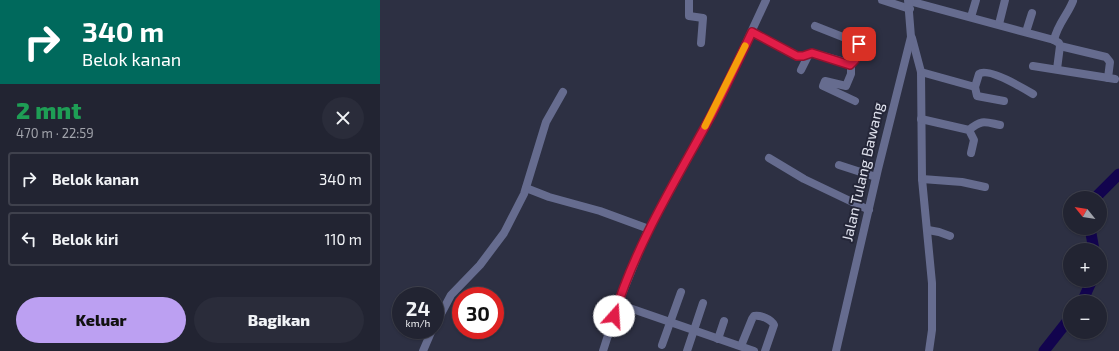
<!DOCTYPE html>
<html lang="id">
<meta charset="utf-8">
<style>
:root{--surface:#222432;--page:#2a2c3a;--text:#f1f3f6;--muted:#a2a4ac;--line:#3f414d;--accent:#bca0f2}
body{margin:0;font-family:"Exo 2",sans-serif;background:var(--page);color:var(--text);height:100vh;display:flex;flex-direction:column;font-size:15px;white-space:nowrap}
*{box-sizing:border-box;margin:0}
p{font-size:13px;color:var(--muted)}
.icon{flex:none;width:22px;height:22px;fill:none;stroke:currentColor;stroke-width:2;stroke-linecap:round;stroke-linejoin:round}
.map{position:relative;flex:1;overflow:hidden}
.details{display:flex;flex-direction:column;background:var(--surface);width:380px}
.details>*{flex:none}
.top-card{background:#00695c;color:#fff;overflow:hidden}
.needle{width:26px;rotate:300deg}
.controls{position:absolute;left:683px;top:191px;display:grid;gap:8px}
.controls a{display:grid;place-items:center;width:44px;height:44px;border-radius:50%;background:var(--surface);box-shadow:0 1px 3px #0004,0 0 0 1px var(--line);font-size:20px}
.speed{position:absolute;left:12px;top:287px;display:flex;gap:8px;font-size:20px;font-weight:700;text-align:center}
.speed>*{display:grid;place-content:center;width:52px;height:52px;border-radius:50%;background:var(--surface);box-shadow:0 1px 3px #0004,0 0 0 1px var(--line);line-height:1}
.speed small{font-size:10px;font-weight:400}
.speed .limit{border:6px solid #d22;background:#fff;color:#111}
.pin{position:absolute;display:grid;place-items:center;width:34px;height:34px;color:#fff;margin:-17px;border-radius:8px;box-shadow:0 2px 6px #0006}
.me{position:absolute;width:44px;margin:-22px;rotate:19deg;stroke-linejoin:round;filter:drop-shadow(0 0 3px #0008)}
.turn{display:flex;align-items:center;gap:14px;height:84px;padding:0 16px;font-size:18px}
.turn .icon{width:52px;height:52px;stroke-width:2.5}
.turn b{display:block;font-size:28px;line-height:34px}
.round{display:grid;place-items:center;flex:none;width:42px;height:42px;border-radius:21px;background:var(--page)}
.headline{display:flex;align-items:center;justify-content:space-between;height:68px;padding:0 16px}
h1{font-size:24px;font-weight:800;line-height:30px;color:#1e9e55}
.primary-button{display:flex;gap:8px;margin-top:auto;padding:8px 16px}
.primary-button a{flex:1;height:46px;border-radius:24px;background:var(--accent);color:#111;font-size:16px;font-weight:800;line-height:46px;text-align:center}
.primary-button a+a{background:var(--page);color:var(--text)}
ul{padding:0;list-style:none}
li{display:flex;align-items:center;gap:12px;height:54px;margin:0 8px 6px;padding:0 8px;border:2px solid var(--line);border-radius:4px}
li div{flex:1}
li b{display:block;font-size:15px}
li em{font-style:normal}
main{display:flex;flex:1;min-height:0}
.map>svg:first-child{display:block}
</style>
<main>
<section class="details">
<div class="top-card">
<div class="turn"><svg class="icon" aria-label="right" viewBox="0 0 24 24"><path d="M7 20v-9h11M14 6l5 5-5 5"/></svg><div><b>340 m</b>Belok kanan</div></div>
</div>
<div class="headline"><div><h1>2 mnt</h1><p>470 m · 22:59</p></div><a class="round"><svg class="icon" aria-label="close" viewBox="0 0 24 24"><path d="M6 6l12 12M18 6L6 18"/></svg></a></div>
<ul>
<li><svg class="icon" aria-label="right" viewBox="0 0 24 24"><path d="M7 20v-9h11M14 6l5 5-5 5"/></svg><div><b>Belok kanan</b></div><em>340 m</em></li>
<li><svg class="icon" aria-label="left" viewBox="0 0 24 24"><path d="M17 20v-9H6M10 6l-5 5 5 5"/></svg><div><b>Belok kiri</b></div><em>110 m</em></li>
</ul>
<div class="primary-button"><a>Keluar</a><a>Bagikan</a></div>
</section>
<div class="map">
<svg width="739" height="351" viewBox="0 0 739 351">
<rect width="100%" height="100%" fill="#2d3043"/>
<g fill="none" stroke-linecap="round" stroke-linejoin="round">
<g stroke="#12044e" stroke-width="11">
<polyline points="715,198 739,174"/>
<polyline points="710,228 714,250"/>
<polyline points="702,302 712,280"/>
<polyline points="664,351 690,318"/>
</g>
<g stroke="#666c8f" stroke-width="8">
<polyline points="309,0 309,16 323,18 321,43"/>
<polyline points="502,0 530,9"/>
<polyline points="529,1 674,40 679,43 680,46 677,69"/>
<polyline points="591,17 596,0"/>
<polyline points="619,24 625,0"/>
<polyline points="372,32 417,56 423,57 433,53 472,64 475,60 478,43 435,26"/>
<polyline points="646,32 652,13"/>
<polyline points="532,38 541,72 542,179 552,283 552,330 549,351"/>
<path d="M674,40c4,-17 13,-24 19,-39"/>
<polyline points="680,46 726,57 730,62 728,78"/>
<polyline points="471,65 471,74 466,86 445,81 443,86 475,101"/>
<polyline points="653,66 735,79"/>
<polyline points="421,70 429,54"/>
<path d="M541,72l54,15 4,-13c9,-7 44,14 54,20"/>
<polyline points="595,87 597,96 624,101"/>
<polyline points="541,119 589,130 594,140 591,153"/>
<path d="M589,130c13,-11 16,-8 31,-5"/>
<polyline points="389,158 424,179 489,210"/>
<polyline points="459,165 496,177"/>
<polyline points="542,179 582,182 605,187"/>
<polyline points="146,188 169,197 220,211 269,229"/>
<polyline points="548,230 559,232 570,236"/>
<polyline points="238,304 374,351"/>
<polyline points="55,325 71,295 100,265 124,233 144,194 166,122 183,92"/>
<polyline points="338,339 344,321"/>
<polyline points="282,345 301,292"/>
<path d="M361,346l11,-27 2,-3c7,-1 17,3 20,9l-9,26"/>
<polyline points="43,351 52,330"/>
<polyline points="223,351 238,304 266,235 343,93 386,0"/>
<polyline points="307,351 323,303"/>
<polyline points="456,351 498,169 531,37 528,0"/>
</g>
</g>
<g fill="none" stroke-linecap="round" stroke-linejoin="round">
<g stroke="#92132f" stroke-width="10">
<path id="route" d="M234,316c22,-72 62,-136 98,-202 14,-27 27,-55 40,-82l45,24h6l9,-3 38,12 5,-5 4,-16"/>
</g>
<use href="#route" stroke="#e11d48" stroke-width="7"/>
<polyline stroke="#f59e0b" stroke-width="7" points="325,126 365,46"/>
</g>
<g text-anchor="middle" stroke-width="4" stroke-linejoin="round" paint-order="stroke">
<g font-size="15" fill="#dee0ec" stroke="#242638">
<text transform="translate(483 172) rotate(-77)" y="5">Jalan Tulang Bawang</text>
</g>
</g>
</svg>
<div class="controls">
<a><svg class="needle" viewBox="-14 -14 28 28"><path d="M0-13l5 13h-10z" fill="#e53935"/><path d="M0 13l5-13h-10z" fill="#a2a4ac"/></svg></a>
<a>+</a>
<a>−</a>
</div>
<div class="speed"><div>24<small>km/h</small></div><div class="limit">30</div></div>
<div class="pin" style="left:479px;top:44px;background:#d93025"><svg class="icon" aria-label="arrive" viewBox="0 0 24 24"><path d="M6 21V4h12l-3 4 3 4H6"/></svg></div>
<svg class="me" style="left:234px;top:316px" viewBox="-20 -20 40 40"><circle r="19" fill="#fff"/><path d="M0-13L10 11 0 6-10 11z" fill="#e11d48"/></svg>
</div>
</main>
